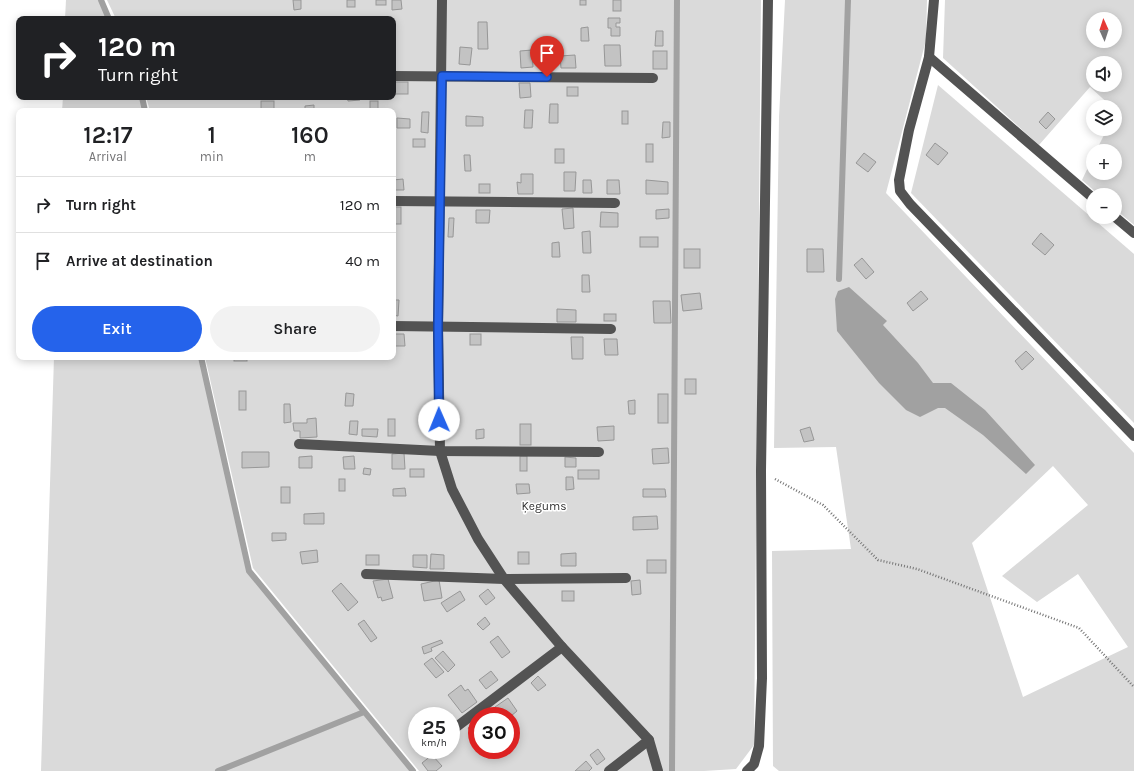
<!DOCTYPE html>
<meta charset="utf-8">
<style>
:root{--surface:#fff;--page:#f2f2f2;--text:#202124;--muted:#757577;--line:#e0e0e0;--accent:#2563eb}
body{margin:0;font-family:Karla,sans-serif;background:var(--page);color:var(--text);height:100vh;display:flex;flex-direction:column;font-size:15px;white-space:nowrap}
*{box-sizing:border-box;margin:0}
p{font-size:13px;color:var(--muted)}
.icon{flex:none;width:22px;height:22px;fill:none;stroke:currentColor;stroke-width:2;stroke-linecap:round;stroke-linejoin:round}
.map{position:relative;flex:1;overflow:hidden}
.sheet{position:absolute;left:16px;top:108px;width:380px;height:252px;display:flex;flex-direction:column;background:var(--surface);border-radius:8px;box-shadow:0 2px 10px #0003}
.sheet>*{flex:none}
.guide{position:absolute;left:16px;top:16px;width:380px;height:84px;border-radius:8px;box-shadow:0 2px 10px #0003;background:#202124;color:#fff;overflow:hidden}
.needle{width:26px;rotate:357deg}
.tools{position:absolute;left:1086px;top:12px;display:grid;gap:8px}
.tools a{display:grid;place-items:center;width:36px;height:36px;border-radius:50%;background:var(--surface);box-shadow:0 2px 10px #0003;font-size:20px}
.speed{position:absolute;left:408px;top:707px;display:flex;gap:8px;font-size:20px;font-weight:700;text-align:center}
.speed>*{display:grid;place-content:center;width:52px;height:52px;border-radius:50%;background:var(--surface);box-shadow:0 2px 10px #0003;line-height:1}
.speed small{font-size:10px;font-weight:400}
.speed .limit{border:6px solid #d22;background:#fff;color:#111}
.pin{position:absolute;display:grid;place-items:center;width:34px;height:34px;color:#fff;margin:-41px -17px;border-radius:50% 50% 50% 0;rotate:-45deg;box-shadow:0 0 4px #0007}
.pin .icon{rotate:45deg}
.me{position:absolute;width:44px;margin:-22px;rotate:359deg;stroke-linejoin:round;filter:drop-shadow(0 0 3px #0008)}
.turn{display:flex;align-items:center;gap:14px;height:84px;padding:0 16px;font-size:18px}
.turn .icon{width:52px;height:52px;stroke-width:2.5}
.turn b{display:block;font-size:28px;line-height:34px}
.eta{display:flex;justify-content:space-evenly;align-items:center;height:68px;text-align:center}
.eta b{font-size:24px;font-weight:600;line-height:28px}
.button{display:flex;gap:8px;margin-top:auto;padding:8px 16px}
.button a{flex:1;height:46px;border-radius:24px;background:var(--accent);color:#fff;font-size:16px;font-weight:600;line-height:46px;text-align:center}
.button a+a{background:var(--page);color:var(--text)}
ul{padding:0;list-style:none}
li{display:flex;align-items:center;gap:12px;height:56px;padding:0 16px;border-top:1px solid var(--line)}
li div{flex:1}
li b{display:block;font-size:15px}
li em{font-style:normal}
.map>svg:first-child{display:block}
</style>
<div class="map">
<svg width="1134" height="771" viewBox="0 0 1134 771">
<rect width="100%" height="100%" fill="#fff"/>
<g fill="#dadada" fill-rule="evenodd">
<polygon points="66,0 101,0 109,19 65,19"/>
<path d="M107,0h654l-7,745 -18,24 -32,2h-285l-166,-203 -48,-211h188v-246h-243l-4,-14h247v-78h-277zM417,716h34v34h-34zM477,716h34v34h-34z"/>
<path d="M785,0h142l-1,40 -40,153 248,260v318h-355l-6,-5 -1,-215 79,-2 -15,-102 -62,1 5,-331zM1053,466l35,39 -86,71 35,26 41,-28 50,73 -105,50 -51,-154z"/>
<path d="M945,0h189v225l-19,-16v-14h-16l-17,-15 11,-23v16h22v-22h-19l11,-22h8v-22h-3l-22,-20 -51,58 -96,-87zM1093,19h22v22h-22zM1093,63h22v22h-22z"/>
<polygon points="938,85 1134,254 1134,423 911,193"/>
<polygon points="63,97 142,97 145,111 62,111"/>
<polygon points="54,357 201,357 249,571 413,771 41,771"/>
</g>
<polygon fill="#a1a1a1" points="849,287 887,321 883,325 918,363 933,383 951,383 985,410 1035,465 1026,474 983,435 945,408 938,408 920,417 906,410 879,383 837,331 835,299 838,291"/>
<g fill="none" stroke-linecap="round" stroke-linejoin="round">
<g stroke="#a1a1a1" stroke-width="6">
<polyline points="101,0 109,19"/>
<polyline points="142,97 145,111"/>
<polyline points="839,279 848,0"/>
<polyline points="201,357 249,571 413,771"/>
<polyline points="218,771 364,712"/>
<polyline points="672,771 677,0"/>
</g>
</g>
<g fill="#c3c3c3" stroke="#979797">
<polygon points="293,0 301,0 301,9 294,10"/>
<rect x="347" y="0" width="8" height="7"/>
<rect x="376" y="0" width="10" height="5"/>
<polygon points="392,0 401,0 402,9 392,10"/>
<rect x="580" y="0" width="6" height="5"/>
<rect x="613" y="0" width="8" height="11"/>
<polygon points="608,18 620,18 620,23 616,23 616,27 620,27 620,36 611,36 611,28 608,28"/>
<polygon points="478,22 487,22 488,49 478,49"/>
<polygon points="588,27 589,41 581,41 581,28"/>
<polygon points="656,31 663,31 663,46 655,46"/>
<polygon points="604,45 620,45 621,66 605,66"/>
<polygon points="460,47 472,48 470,65 459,64"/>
<polygon points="532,50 533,67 521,68 520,51"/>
<rect x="653" y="51" width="14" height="18"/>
<polygon points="575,55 576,68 561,68 560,56"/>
<rect x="393" y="82" width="15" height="12"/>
<polygon points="519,83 530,83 531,97 520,98"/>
<rect x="567" y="87" width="11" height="9"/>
<polygon points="347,97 360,97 360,100 348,101"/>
<rect x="261" y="101" width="13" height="10"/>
<rect x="370" y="101" width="8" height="10"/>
<polygon points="550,104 558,104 558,123 549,123"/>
<polygon points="314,105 314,111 305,111 305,106"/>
<polygon points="525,110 533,110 532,128 524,128"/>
<rect x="622" y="111" width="6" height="13"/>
<polygon points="422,112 429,112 428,133 421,132"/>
<polygon points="1048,112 1055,119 1046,129 1039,122"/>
<polygon points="466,116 483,117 483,126 466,126"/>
<polygon points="397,118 410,119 410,128 397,128"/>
<polygon points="663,122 670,122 670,137 662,138"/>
<rect x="413" y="139" width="12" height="8"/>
<polygon points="935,143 948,153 938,165 926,155"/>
<rect x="646" y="144" width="7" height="18"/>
<rect x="555" y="149" width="9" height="14"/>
<polygon points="864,153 876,162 868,172 856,163"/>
<polygon points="464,155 470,155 471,171 465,171"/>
<polygon points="564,172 576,172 575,191 564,191"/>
<polygon points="521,174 533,174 533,194 518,194 517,182 521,183"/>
<polygon points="403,179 404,190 393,190 393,180"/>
<polygon points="583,180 591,180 592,193 583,193"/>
<polygon points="607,180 619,180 620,194 607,194"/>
<polygon points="646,180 668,182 668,194 646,194"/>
<rect x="479" y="184" width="11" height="9"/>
<rect x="393" y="207" width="8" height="17"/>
<polygon points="573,208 574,228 564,229 562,209"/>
<polygon points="669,209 669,218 656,219 656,210"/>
<polygon points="476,210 490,210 489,223 476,223"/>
<polygon points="601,212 618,213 618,227 600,227"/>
<polygon points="449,218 454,218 453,237 448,237"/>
<polygon points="590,231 591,253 583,253 582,232"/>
<polygon points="1041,233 1054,245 1045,255 1032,244"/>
<rect x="640" y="237" width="18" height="10"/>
<polygon points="559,242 560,257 552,257 552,243"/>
<rect x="684" y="249" width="16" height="19"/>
<polygon points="807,249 823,249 824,272 807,272"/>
<polygon points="862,258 874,272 866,279 854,265"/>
<polygon points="582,275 589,275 590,292 582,292"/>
<polygon points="921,291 928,299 913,311 907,303"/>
<polygon points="700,293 702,309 683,311 681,295"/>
<polygon points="393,300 399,300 398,316 393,315"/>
<polygon points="653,301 670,301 671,323 654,323"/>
<polygon points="557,309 576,310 576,322 557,322"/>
<rect x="604" y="314" width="12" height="7"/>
<polygon points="393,334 404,334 405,346 393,346"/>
<rect x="470" y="334" width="11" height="11"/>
<polygon points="571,337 583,337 583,359 572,359"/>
<polygon points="604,339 617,339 618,355 605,355"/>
<polygon points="1026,351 1034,359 1022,370 1015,361"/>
<rect x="234" y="357" width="13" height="4"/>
<rect x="685" y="379" width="11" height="15"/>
<rect x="239" y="391" width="7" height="19"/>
<polygon points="346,393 354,394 353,406 345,406"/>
<rect x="658" y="394" width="10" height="29"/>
<polygon points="635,400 635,414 629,414 628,401"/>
<polygon points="284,404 290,404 291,422 284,423"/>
<polygon points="316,418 317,437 300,438 300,431 294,431 293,423 307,423 307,419"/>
<rect x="388" y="419" width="7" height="17"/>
<polygon points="350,421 358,421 357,435 349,434"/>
<rect x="520" y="424" width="11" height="21"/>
<polygon points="614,426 614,440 598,441 597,427"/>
<polygon points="810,427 814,440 804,442 800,430"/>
<polygon points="362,429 378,429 377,437 362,436"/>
<polygon points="484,429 484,438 476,439 476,430"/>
<polygon points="668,448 669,463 653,464 652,449"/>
<polygon points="242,452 269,452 269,467 242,468"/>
<polygon points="404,453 405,469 392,469 392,454"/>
<polygon points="312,456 312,468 299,468 299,457"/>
<polygon points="354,456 355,469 344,469 343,457"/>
<rect x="520" y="456" width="7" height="15"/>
<polygon points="565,457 576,458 576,467 565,467"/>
<polygon points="364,468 371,469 370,475 363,474"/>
<rect x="410" y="469" width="14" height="8"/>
<rect x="578" y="470" width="21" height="9"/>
<polygon points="566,477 573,477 574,489 566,490"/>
<rect x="339" y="479" width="6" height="12"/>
<polygon points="516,484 529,484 530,493 517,494"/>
<rect x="281" y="487" width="9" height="16"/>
<polygon points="405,488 406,496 393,496 393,489"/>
<polygon points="643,489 665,489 666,497 643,497"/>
<polygon points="324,513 324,524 304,524 304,514"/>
<polygon points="657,516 658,529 633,530 633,517"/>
<polygon points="272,533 286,533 286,540 272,541"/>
<polygon points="317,550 318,562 302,564 300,552"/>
<rect x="518" y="552" width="11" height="12"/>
<polygon points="576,553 576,566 561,566 561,554"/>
<polygon points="431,554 444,555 444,569 430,569"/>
<rect x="366" y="555" width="13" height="10"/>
<polygon points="413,555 427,555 427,568 413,567"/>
<rect x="647" y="560" width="19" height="13"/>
<polygon points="388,579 393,598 382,601 381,597 378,598 373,581"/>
<polygon points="439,580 442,598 424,601 421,584"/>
<polygon points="640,580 641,594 632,595 631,581"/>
<polygon points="341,583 358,602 348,611 332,591"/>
<polygon points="488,589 495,598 486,605 479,596"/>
<polygon points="460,591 465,600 447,612 441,603"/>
<rect x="562" y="591" width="12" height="10"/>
<polygon points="485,617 490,624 483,630 477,624"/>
<polygon points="364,620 377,638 371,642 358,624"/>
<polygon points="498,636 510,652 502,658 490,642"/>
<polygon points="441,640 443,643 431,648 432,651 424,654 422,647"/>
<polygon points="443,651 455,665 448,672 435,658"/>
<polygon points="432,658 444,672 436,678 424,664"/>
<polygon points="491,671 498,680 486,689 479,680"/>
<polygon points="538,676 546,685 538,691 531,683"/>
<polygon points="461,685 465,691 468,689 477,702 462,713 448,695"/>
<polygon points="508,698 517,711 511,716 502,716 495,707"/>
<polygon points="437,711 440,716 429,716"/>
<polygon points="473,724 477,729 477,740 468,728"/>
<polygon points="598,749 605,759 597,765 590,755"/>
<polygon points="432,755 442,766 436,771 428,771 422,763"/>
<polygon points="586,761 592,768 589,771 575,771"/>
</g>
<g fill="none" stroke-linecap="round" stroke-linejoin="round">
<polyline stroke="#757575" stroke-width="2.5" stroke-dasharray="1 2" stroke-linecap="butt" points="775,479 823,505 878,560 917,569 1079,628 1134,687"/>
<g stroke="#535353" stroke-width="10">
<polyline points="442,0 438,327 440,451 452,489 478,539 504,579 562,647 649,740 658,771"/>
<polyline points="934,0 929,57 909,130 899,180 900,191 910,204 1134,436"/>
<polyline points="929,57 1093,198"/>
<polyline points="393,76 653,78"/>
<polyline points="393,201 615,203"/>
<polyline points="1115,217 1134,233"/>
<polyline points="393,326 611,329"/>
<polyline points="299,444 440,451 599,452"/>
<polyline points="366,574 504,579 626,578"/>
<polyline points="451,731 562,647"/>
<polyline points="609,771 649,740"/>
<polyline points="747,771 754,764 759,746 762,678 761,471 768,0"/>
</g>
</g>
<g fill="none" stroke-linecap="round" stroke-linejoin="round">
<g stroke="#184099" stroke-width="10">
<polyline id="route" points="439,420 438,327 442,76 547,77"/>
</g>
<use href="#route" stroke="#2563eb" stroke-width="7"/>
</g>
<g text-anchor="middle" stroke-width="3" stroke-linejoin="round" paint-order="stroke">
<g font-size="12" fill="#313131" stroke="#fff">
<text x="544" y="510">Ķegums</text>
</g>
</g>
</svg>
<div class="tools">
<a><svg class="needle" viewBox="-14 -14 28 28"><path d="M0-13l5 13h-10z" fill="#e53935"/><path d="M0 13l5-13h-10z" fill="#757577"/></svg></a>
<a><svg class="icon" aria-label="sound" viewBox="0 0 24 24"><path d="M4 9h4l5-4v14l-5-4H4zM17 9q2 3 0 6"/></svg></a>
<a><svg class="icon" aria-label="layers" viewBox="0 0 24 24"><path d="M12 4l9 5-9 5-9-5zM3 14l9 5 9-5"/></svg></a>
<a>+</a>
<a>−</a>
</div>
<div class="speed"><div>25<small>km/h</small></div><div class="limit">30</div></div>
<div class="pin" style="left:547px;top:77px;background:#d93025"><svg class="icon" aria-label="arrive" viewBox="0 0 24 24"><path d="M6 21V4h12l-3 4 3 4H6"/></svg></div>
<svg class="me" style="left:439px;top:420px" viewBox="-20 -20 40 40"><circle r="19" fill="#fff"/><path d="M0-13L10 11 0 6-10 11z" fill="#2563eb"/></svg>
<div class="guide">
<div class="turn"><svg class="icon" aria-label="right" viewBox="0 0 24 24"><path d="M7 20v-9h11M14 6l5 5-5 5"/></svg><div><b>120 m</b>Turn right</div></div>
</div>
<section class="sheet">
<div class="eta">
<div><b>12:17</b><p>Arrival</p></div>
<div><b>1</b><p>min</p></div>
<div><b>160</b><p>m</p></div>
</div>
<ul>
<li><svg class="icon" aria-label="right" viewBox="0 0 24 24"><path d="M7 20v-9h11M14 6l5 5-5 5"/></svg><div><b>Turn right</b></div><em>120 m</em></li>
<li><svg class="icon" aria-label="arrive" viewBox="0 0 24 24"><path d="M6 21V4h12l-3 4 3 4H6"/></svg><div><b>Arrive at destination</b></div><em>40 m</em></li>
</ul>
<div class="button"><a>Exit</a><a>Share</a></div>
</section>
</div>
